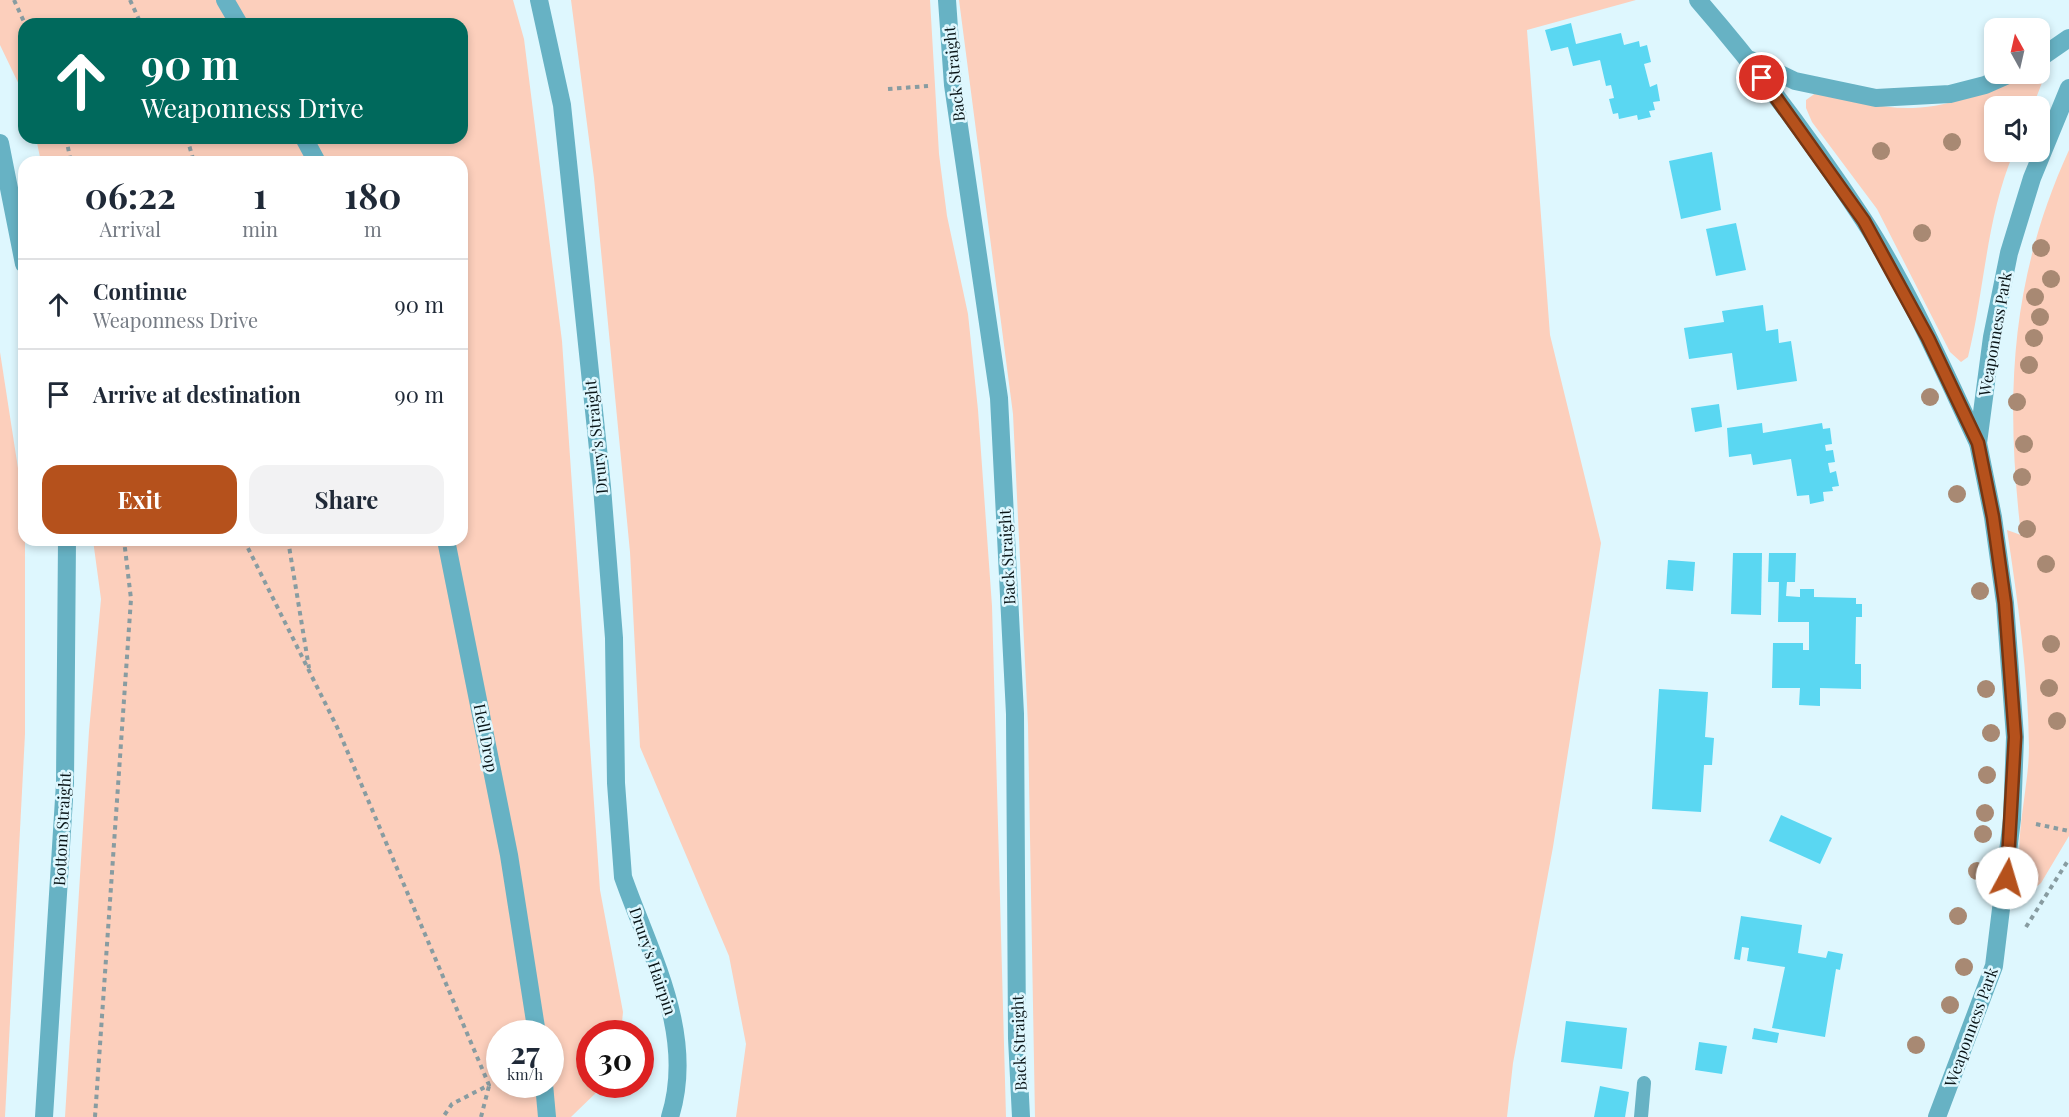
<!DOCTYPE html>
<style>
:root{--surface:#fff;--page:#f2f2f3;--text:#1f2937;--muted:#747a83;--line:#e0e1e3;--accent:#b5511c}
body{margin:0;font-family:"Playfair Display",serif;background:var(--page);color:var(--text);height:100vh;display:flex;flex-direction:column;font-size:22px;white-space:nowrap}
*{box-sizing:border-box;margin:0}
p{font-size:20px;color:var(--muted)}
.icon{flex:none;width:33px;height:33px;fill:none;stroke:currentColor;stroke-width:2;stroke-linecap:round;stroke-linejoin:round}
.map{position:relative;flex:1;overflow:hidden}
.side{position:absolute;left:18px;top:156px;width:450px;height:390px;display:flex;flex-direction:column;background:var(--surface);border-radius:18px;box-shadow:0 3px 9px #0003}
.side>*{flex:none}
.hud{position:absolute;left:18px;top:18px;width:450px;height:126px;border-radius:18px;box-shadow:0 3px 9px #0003;background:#00695c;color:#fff;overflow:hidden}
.needle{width:39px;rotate:352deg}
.controls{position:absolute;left:1984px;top:18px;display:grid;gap:12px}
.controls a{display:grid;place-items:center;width:66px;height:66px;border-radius:12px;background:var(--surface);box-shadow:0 3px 9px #0003;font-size:30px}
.speed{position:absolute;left:486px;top:1020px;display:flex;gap:12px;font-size:30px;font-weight:700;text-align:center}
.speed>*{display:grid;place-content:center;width:78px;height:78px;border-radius:50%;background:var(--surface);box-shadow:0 3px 9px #0003;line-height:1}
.speed small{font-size:15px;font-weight:400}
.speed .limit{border:9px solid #d22;background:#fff;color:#111}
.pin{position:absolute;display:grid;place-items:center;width:51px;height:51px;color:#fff;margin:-26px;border:3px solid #fff;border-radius:50%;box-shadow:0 2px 6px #0007}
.me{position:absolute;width:66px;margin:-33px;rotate:6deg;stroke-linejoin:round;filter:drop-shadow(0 0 4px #0008)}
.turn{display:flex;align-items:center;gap:21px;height:126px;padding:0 24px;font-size:27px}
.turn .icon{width:78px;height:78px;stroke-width:2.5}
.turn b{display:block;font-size:42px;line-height:51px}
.eta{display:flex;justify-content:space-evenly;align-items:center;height:102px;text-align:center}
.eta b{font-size:36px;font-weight:700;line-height:42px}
.button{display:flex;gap:12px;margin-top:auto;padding:12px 24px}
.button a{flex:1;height:69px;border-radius:18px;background:var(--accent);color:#fff;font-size:24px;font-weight:700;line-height:69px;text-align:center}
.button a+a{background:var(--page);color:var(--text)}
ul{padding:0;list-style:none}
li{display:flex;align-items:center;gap:18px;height:90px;padding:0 24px;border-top:2px solid var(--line)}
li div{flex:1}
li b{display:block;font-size:22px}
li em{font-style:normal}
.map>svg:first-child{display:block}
</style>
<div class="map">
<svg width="2069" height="1117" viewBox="0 0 2069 1117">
<rect width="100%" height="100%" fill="#def7fe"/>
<g fill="#fccfbc" fill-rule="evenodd">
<path d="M0,0h513l11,39 38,302 38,549 23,122 -2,21 -31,1v50l14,1 -33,32h-506l24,-386 12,-132 -8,-59h369v-378h-421l-5,-24h426v-114h-438v71l-24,-50zM500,1034h50v50h-50z"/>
<polygon points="571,0 930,0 939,154 947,216 968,314 978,410 992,606 1006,1117 736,1117 746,1044 729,956 640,747 630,552 594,178"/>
<polygon points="959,0 1636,0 1527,30 1550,335 1601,543 1553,847 1513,1063 1507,1117 1035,1117 1028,725 1013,414"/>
<path d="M2028,74h11l4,6 -10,26h-38v46h19c-28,65 -29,137 -46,205l-7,5 -11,-10 -73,-143 -65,-87 -6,-14v-8l11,-8c31,7 64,17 96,16 40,-1 79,-20 115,-34z"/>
<path d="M2069,150v686l-28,47 -11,9 -6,-4c-13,-42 5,-97 5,-141 -1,-72 -11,-145 -22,-217l14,5c-16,-139 -11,-256 48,-385z"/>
<polygon points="0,352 24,507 25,540 25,734 5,1117 0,1117"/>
</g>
<g fill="#5ad7f2">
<polygon points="1571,23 1576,44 1621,33 1624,45 1639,41 1640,47 1647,45 1651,62 1644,64 1650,87 1657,84 1660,101 1653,102 1655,110 1649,111 1651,117 1638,120 1637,115 1619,119 1618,113 1613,114 1609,99 1614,98 1611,85 1606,86 1600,60 1573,66 1568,47 1551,51 1545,30"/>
<polygon points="1712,152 1721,210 1681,219 1669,161"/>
<polygon points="1736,223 1746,270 1716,276 1706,229"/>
<polygon points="1763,305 1766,331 1778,329 1779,343 1791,341 1797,381 1737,390 1732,353 1689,359 1684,328 1724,322 1722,311"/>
<polygon points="1719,404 1722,427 1695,432 1691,408"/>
<polygon points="1762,423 1763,433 1822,423 1823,429 1830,428 1832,444 1825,445 1826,451 1833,450 1835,462 1828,463 1830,473 1836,471 1839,486 1832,487 1833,491 1823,492 1824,501 1810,504 1809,495 1797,496 1791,459 1753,465 1751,454 1729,457 1727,428"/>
<polygon points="1733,553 1762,553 1761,615 1731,614"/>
<polygon points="1769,553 1796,553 1795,582 1787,582 1786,596 1800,597 1800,589 1814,589 1814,597 1856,598 1856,604 1862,604 1862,617 1856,617 1855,664 1861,664 1861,689 1820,688 1820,706 1799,705 1800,688 1772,688 1773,643 1803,643 1803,650 1809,650 1809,622 1778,622 1779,582 1768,582"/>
<polygon points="1668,560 1695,562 1693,591 1666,589"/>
<polygon points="1659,689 1708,692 1705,737 1714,738 1712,765 1704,765 1701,812 1652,809"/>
<polygon points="1781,815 1832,838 1820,864 1769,841"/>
<polygon points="1741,916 1802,925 1798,953 1826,958 1828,951 1843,954 1840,970 1836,969 1825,1037 1772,1028 1785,967 1747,961 1749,948 1742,947 1740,960 1734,959"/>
<polygon points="1566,1021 1627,1028 1622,1069 1561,1062"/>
<polygon points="1754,1028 1779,1033 1777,1043 1752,1039"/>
<polygon points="1699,1042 1727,1046 1722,1074 1695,1070"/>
<polygon points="1600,1086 1629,1092 1625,1117 1594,1117"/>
</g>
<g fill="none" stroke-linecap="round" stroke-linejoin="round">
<g stroke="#889ca1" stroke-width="4" stroke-dasharray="4.5 4.5" stroke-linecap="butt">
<polyline points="14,0 25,24"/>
<polyline points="130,0 141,24"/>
<polyline points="888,89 928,86"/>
<polyline points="66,138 71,162"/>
<polyline points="187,138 194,162"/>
<polyline points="244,540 337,727 489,1085 452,1104 443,1117"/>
<polyline points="288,540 309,668"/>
<polyline points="2036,824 2069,831"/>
<polyline points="2026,927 2069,859"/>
<polyline points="95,1117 131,599 124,540"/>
<polyline points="481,1117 489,1086"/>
</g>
<polyline stroke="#67b2c4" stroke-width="14" points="1641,1117 1644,1083"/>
<g stroke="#67b2c4" stroke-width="18">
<polyline points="225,0 239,24"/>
<path d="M539,0l23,105 40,382 12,151 2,145 7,94c27,77 73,157 47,240"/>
<polyline points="947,0 953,85 999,398 1015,714 1017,1038 1021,1117"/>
<path d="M1698,0c60,69 115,143 165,219 45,69 80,150 115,224"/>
<polyline points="2040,58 2069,38"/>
<polyline points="1751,60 1795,81 1876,98 1950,94 1985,85 2010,74"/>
<polyline points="304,138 317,162"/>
<polyline points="0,143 24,264"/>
<polyline points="446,540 509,855 537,1034"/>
<polyline points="544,1084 547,1117"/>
<polyline points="44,1117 65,783 67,540"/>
<polyline points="1937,1117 1994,966 2012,819 2015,737 2005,603 1993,517 1978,443 1992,337 2009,253 2032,178 2069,88"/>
</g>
</g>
<g fill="#a88973">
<circle cx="1952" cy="142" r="9"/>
<circle cx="1881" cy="151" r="9"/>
<circle cx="1922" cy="233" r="9"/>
<circle cx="2041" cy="248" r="9"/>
<circle cx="2051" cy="279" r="9"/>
<circle cx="2035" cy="297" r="9"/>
<circle cx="2040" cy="317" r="9"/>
<circle cx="2034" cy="338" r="9"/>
<circle cx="2029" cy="365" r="9"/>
<circle cx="1930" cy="397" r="9"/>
<circle cx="2017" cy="402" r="9"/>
<circle cx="2024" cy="444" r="9"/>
<circle cx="2022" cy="477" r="9"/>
<circle cx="1957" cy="494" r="9"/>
<circle cx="2027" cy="529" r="9"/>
<circle cx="2046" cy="564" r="9"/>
<circle cx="1980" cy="591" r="9"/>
<circle cx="2051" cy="644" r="9"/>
<circle cx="2049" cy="688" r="9"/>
<circle cx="1986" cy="689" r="9"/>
<circle cx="2057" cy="721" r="9"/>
<circle cx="1991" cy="733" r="9"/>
<circle cx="1987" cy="775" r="9"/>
<circle cx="1985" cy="813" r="9"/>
<circle cx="1983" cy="834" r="9"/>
<circle cx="1977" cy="871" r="9"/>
<circle cx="1958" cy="916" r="9"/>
<circle cx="1964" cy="967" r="9"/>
<circle cx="1950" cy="1005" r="9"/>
<circle cx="1916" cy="1045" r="9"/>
</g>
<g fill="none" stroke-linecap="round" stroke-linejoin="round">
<g stroke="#763512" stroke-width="15">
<polyline id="route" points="1762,78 1864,221 1928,338 1978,443 1993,517 2005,603 2015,737 2007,878"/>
</g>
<use href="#route" stroke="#b5511c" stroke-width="10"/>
</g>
<g text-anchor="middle" stroke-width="5" stroke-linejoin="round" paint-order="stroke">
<g font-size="16" fill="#0a1518" stroke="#def7fe">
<text transform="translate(954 74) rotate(-96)" y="6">Back Straight</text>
<text transform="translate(1995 334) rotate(-80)" y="6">Weaponness Park</text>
<text transform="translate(596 437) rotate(-96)" y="6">Drury's Straight</text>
<text transform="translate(1007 557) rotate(-93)" y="6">Back Straight</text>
<text transform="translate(486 738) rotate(79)" y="6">Hell Drop</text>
<text transform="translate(62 829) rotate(-87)" y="6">Bottom Straight</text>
<text transform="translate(653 961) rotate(71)" y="6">Drury's Hairpin</text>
<text transform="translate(1971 1027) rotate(-70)" y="6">Weaponness Park</text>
<text transform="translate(1019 1043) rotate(-92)" y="6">Back Straight</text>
</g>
</g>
</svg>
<div class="controls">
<a><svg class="needle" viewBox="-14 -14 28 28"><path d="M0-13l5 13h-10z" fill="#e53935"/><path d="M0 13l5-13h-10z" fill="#747a83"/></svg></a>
<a><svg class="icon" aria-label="sound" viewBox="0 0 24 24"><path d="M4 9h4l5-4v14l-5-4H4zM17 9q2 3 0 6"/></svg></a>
</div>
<div class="speed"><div>27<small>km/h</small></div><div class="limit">30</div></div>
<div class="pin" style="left:1762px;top:78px;background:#d93025"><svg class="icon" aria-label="arrive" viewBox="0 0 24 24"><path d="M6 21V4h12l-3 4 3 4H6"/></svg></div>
<svg class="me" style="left:2007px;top:878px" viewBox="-20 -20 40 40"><circle r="19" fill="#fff"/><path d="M0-13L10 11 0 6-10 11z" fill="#b5511c"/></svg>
<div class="hud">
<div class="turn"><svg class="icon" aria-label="ahead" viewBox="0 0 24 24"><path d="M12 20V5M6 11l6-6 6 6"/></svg><div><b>90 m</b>Weaponness Drive</div></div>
</div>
<section class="side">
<div class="eta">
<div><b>06:22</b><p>Arrival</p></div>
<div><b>1</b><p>min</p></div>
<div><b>180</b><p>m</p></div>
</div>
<ul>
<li><svg class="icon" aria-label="ahead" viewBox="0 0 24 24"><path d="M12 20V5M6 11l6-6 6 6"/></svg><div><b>Continue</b><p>Weaponness Drive</p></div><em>90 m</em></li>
<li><svg class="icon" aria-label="arrive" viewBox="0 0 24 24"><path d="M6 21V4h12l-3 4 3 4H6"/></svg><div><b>Arrive at destination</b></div><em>90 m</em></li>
</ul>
<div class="button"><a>Exit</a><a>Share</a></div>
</section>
</div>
